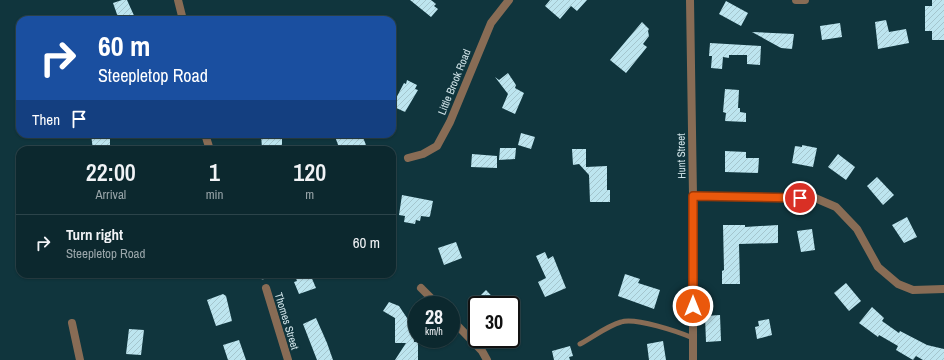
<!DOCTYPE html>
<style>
:root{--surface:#0c282e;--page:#153036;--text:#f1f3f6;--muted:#9aa6aa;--line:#2c444a}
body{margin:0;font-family:"Archivo Narrow",sans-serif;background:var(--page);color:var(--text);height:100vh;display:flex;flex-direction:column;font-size:15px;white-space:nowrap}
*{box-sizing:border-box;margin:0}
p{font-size:13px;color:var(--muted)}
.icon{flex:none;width:22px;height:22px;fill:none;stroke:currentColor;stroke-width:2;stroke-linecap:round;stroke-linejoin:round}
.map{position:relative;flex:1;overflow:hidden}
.side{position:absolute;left:16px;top:146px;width:380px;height:132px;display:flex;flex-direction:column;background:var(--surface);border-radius:12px;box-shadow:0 1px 3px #0004,0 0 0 1px var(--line)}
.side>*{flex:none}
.banner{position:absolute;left:16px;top:16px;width:380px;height:122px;border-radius:12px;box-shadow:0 1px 3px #0004,0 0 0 1px var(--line);background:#1a4fa0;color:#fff;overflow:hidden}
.speed{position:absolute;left:408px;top:296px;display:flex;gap:8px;font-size:20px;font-weight:700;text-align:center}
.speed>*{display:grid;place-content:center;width:52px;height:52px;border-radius:50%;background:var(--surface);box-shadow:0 1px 3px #0004,0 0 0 1px var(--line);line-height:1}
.speed small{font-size:10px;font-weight:400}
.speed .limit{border:2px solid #111;border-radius:6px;background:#fff;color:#111}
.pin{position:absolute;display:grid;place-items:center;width:34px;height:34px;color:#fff;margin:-17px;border:2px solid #fff;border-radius:50%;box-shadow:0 1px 4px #0007}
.me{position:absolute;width:44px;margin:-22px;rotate:0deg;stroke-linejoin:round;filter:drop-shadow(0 0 3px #0008)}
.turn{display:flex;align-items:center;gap:14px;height:84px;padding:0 16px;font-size:18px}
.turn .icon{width:52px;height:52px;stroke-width:2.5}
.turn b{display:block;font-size:28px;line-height:34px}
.then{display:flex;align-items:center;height:38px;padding:0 16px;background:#0003;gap:8px;font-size:15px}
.eta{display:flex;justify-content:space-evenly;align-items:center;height:68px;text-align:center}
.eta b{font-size:24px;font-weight:600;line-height:28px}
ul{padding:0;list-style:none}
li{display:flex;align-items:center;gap:12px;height:56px;padding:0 16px;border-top:1px solid var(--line)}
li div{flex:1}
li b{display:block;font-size:15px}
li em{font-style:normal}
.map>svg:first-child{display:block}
</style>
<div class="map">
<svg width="944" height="360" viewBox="0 0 944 360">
<defs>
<pattern id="building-hatch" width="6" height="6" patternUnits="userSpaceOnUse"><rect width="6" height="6" fill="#bde5ef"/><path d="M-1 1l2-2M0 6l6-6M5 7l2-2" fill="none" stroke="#a4c5cd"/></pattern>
</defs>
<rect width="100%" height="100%" fill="#10353d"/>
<g fill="url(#building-hatch)">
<polygon points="122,0 127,0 136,20 119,20 113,3"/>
<polygon points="410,0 431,0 436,4 434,6 438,9 431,17"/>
<polygon points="550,0 587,0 577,11 571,6 560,19 545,6"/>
<polygon points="932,0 944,0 944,40 932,40 932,31 925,31 925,6 932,6"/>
<polygon points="726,1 748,13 741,26 719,14"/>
<polygon points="886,20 889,32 906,29 909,43 878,49 875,22"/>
<polygon points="642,22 649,29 648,31 649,36 643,44 647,47 626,73 610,60"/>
<polygon points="840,23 842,37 822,40 820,26"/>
<polygon points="752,32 794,34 792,49 781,48"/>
<polygon points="710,43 761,46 760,65 747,64 747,55 729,55 729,58 723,57 722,69 711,68 712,56 709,56"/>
<polygon points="508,73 516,85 515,88 524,93 515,114 502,108 508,94 495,77 499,80"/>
<polygon points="407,80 417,85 415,89 418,90 405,112 392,106 404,83 406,84"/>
<polygon points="725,89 739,90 738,108 740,108 740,112 746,113 746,122 725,121 726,113 723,112"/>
<polygon points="521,133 535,137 531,149 518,145"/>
<polygon points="91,134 110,134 110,150 93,150"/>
<polygon points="261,134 282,134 282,148 262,149"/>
<polygon points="334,134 350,134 353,139 362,135 368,150 340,150"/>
<polygon points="802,145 817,148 813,167 792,163 795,146 802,147"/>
<polygon points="500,148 516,148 515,159 499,160"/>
<polygon points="572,149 586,149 586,167 607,166 607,190 610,190 610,202 590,202 589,175 579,164 573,165"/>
<polygon points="725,151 746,152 746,158 759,158 758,173 725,172"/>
<polygon points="472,154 497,156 497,168 471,167"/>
<polygon points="838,154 855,167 846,180 828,167"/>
<polygon points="877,177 894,195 883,205 867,186"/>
<polygon points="402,195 433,201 430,216 429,217 421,216 420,221 416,220 415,224 404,222 405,216 399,215"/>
<polygon points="907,217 917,237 904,243 892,225"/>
<polygon points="723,225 745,225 745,227 778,225 778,243 739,244 740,284 722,284 722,271 724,270"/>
<polygon points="812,229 815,250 801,252 797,231"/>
<polygon points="456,242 462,258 444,265 438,248"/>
<polygon points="545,252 548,259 553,256 566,288 545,297 538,282 546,278 536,256"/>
<polygon points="294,274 310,274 316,288 299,294 294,282 297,281"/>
<polygon points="625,274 640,279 638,283 660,290 654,309 618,296"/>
<polygon points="846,283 861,301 849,311 834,293"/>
<polygon points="486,290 500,305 471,305"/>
<polygon points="223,294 226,296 232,321 216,326 207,300"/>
<polygon points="389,302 399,306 413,327 414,342 418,342 418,360 395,360 406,343 395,343 395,318 383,311"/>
<polygon points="872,307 884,318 882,321 899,333 900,331 927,345 944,349 944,360 923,360 916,356 913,360 896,350 898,346 879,335 878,337 859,323"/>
<polygon points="720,315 721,341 706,342 705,316"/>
<polygon points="316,318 327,343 333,360 317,360 303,324"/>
<polygon points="769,319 772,335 757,339 755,327 759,326 758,321"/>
<polygon points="129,329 144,330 141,355 126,354"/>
<polygon points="239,340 246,360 228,360 223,345"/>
<polygon points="663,341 666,360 649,360 647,344"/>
<polygon points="570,346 573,356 569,357 570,360 554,360 552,351"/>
</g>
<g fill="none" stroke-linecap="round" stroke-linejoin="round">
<polyline stroke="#5c7a81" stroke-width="2" stroke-dasharray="2 2" stroke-linecap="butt" points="261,274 263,280"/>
<path stroke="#886c55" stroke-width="5" d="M580,344c13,-7 27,-18 41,-22 14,-5 58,10 72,16"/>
<g stroke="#886c55" stroke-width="8">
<polyline points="178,0 183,20"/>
<polyline points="690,0 693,196 693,360"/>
<polyline points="796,0 805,0"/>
<polyline points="205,134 210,150"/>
<polyline points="408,158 423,154 437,146 450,122 491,23 509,0"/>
<polyline points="693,196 815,198 836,207 857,229 878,267 898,284 913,290 944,289"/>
<polyline points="266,288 288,360"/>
<polyline points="421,288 438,305"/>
<polyline points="451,319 482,351 487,360"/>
<polyline points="72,323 80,360"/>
</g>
</g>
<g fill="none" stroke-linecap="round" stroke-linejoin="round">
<g stroke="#983908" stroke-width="10">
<polyline id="route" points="693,306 693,196 800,198"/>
</g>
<use href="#route" stroke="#ea580c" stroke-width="7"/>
</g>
<g text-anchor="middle" stroke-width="4" stroke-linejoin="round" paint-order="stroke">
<g font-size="11" fill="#d2e5ea" stroke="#10353d">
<text transform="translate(454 82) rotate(-68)" y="4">Little Brook Road</text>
<text transform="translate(681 156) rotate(-91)" y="4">Hunt Street</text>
<text transform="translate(287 321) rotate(73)" y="4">Thomes Street</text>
</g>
</g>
</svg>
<div class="speed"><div>28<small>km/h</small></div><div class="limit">30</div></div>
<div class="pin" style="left:800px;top:198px;background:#d93025"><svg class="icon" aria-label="arrive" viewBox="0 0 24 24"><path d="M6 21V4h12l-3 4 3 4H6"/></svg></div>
<svg class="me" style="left:693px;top:306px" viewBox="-20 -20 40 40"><circle r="17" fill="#ea580c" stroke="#fff" stroke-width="3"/><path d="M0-11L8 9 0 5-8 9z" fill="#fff"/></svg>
<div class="banner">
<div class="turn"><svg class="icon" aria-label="right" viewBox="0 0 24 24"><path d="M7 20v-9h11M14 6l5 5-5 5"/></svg><div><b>60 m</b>Steepletop Road</div></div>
<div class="then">Then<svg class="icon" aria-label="arrive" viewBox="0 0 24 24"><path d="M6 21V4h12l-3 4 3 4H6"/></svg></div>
</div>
<section class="side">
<div class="eta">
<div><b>22:00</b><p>Arrival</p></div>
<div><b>1</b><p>min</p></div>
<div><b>120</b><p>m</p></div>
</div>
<ul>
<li><svg class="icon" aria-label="right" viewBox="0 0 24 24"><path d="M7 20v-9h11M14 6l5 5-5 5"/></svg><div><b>Turn right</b><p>Steepletop Road</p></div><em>60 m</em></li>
</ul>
</section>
</div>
